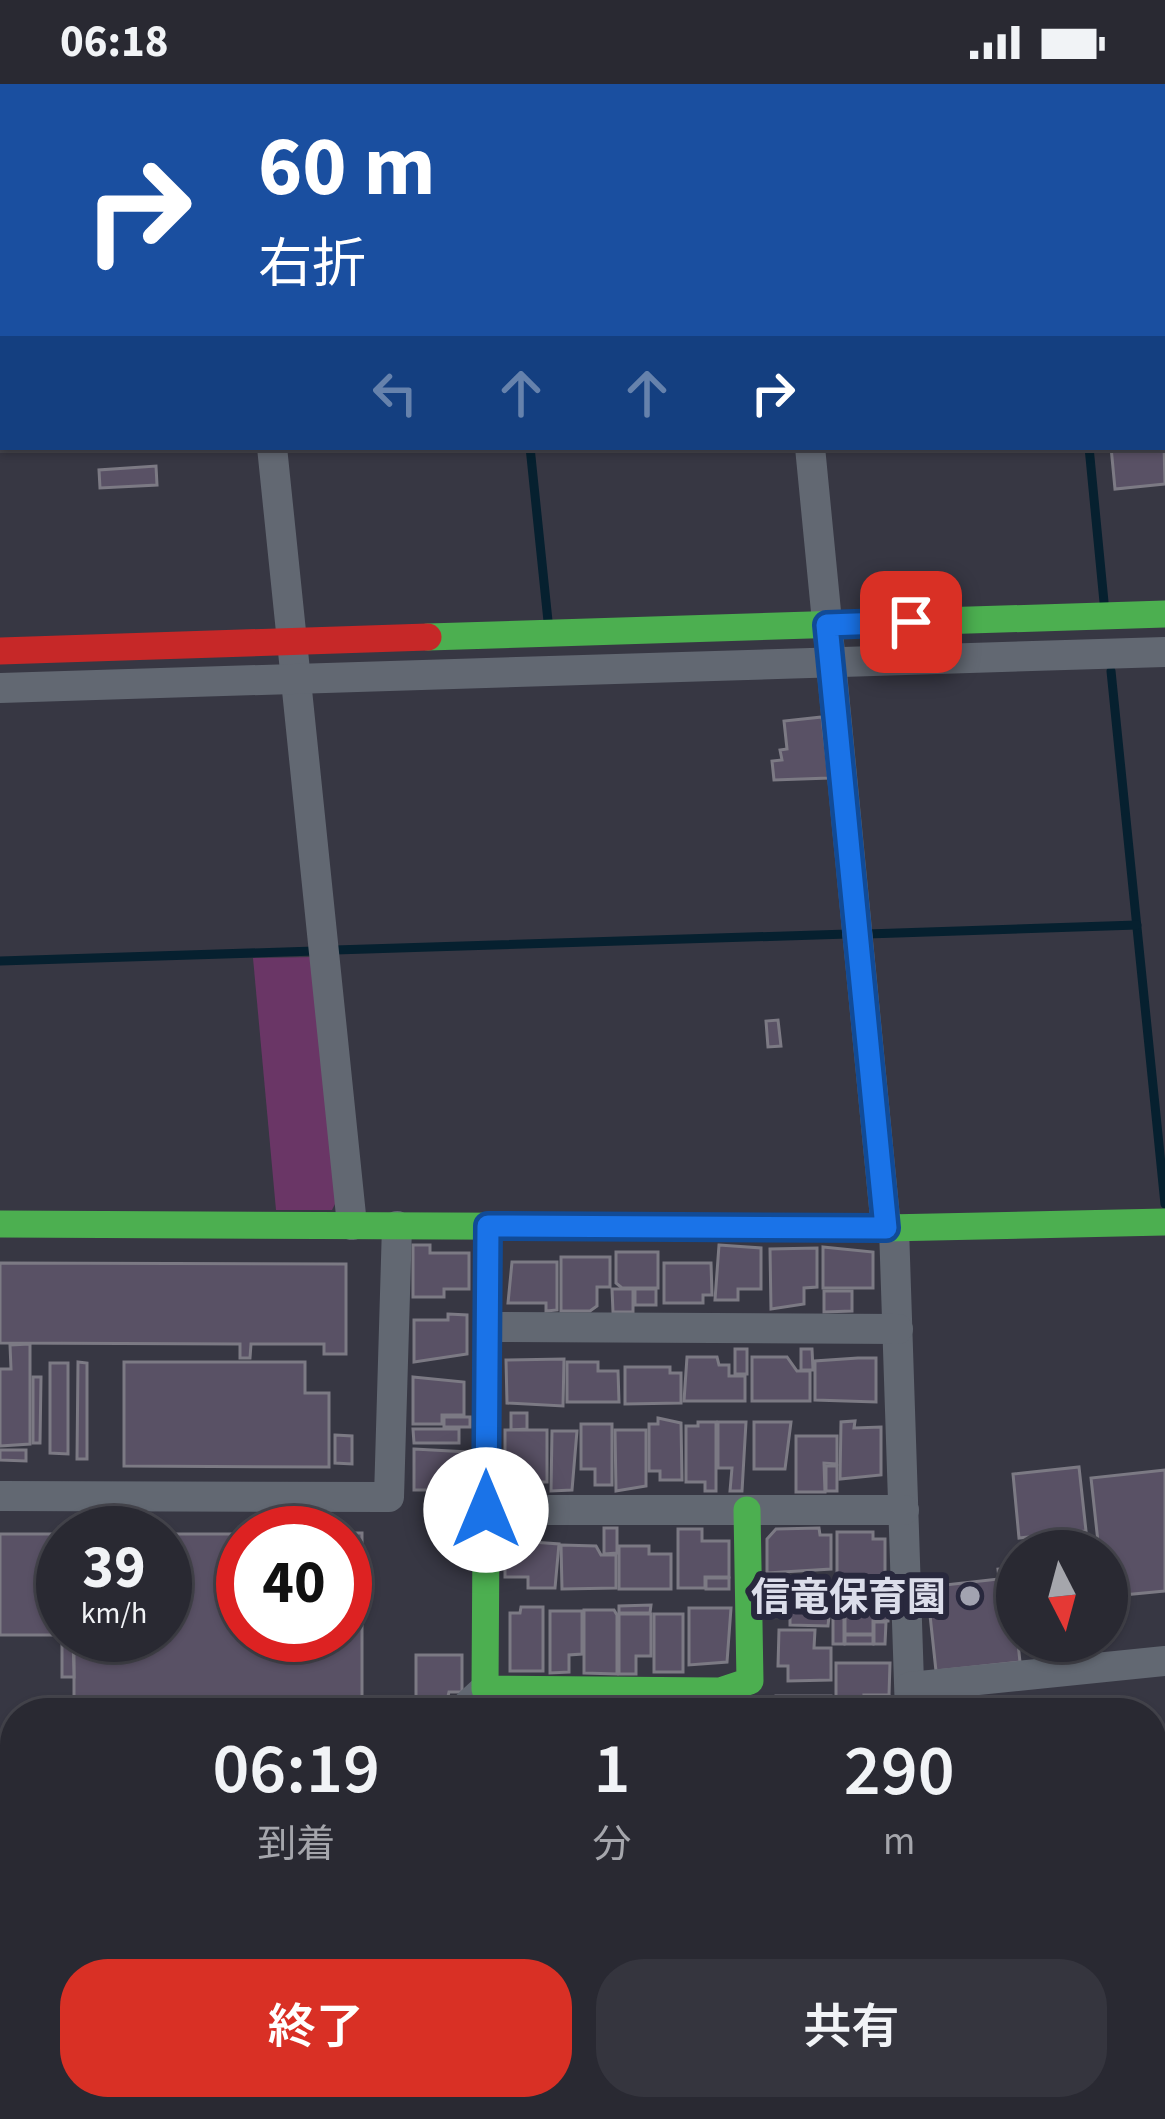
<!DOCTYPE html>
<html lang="ja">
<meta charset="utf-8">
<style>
:root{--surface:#292932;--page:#35353e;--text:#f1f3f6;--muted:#a5a6ac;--line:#45454d;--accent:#d93025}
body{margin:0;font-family:"Source Sans 3","Noto Sans JP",sans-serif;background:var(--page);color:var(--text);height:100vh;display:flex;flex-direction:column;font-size:45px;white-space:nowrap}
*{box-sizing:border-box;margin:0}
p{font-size:39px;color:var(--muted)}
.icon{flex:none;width:66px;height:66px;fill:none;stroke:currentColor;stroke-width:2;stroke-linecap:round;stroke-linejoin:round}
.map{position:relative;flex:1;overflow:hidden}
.side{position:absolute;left:0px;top:1614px;width:1167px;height:423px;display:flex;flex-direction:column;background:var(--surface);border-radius:48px 48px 0 0;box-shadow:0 3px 9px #0004,0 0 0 3px var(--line)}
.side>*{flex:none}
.top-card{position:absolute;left:0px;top:0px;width:1167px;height:366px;box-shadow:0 3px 9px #0004,0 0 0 3px var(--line);background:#1a4fa0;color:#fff;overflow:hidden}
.needle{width:78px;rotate:174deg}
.fabs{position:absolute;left:996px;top:1446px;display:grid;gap:24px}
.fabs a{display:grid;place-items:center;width:132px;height:132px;border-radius:50%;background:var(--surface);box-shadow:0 3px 9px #0004,0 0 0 3px var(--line);font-size:60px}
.speed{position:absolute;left:36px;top:1422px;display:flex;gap:24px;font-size:60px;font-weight:700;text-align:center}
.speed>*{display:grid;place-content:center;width:156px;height:156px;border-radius:50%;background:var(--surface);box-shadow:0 3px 9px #0004,0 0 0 3px var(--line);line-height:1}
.speed small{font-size:30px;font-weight:400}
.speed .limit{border:18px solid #d22;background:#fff;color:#111}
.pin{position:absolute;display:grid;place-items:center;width:102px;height:102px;color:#fff;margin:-51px;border-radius:24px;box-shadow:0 6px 18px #0006}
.me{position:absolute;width:132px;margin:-66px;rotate:0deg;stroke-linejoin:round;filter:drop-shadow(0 0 9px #0008)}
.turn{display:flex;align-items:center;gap:42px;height:252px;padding:0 60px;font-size:54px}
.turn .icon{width:156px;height:156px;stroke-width:2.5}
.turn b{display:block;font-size:84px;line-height:102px}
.lanes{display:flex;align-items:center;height:114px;padding:0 60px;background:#0003;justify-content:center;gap:60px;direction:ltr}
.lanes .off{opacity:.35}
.eta{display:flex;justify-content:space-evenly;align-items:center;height:204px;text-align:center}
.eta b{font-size:72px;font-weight:600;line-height:84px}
.action{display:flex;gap:24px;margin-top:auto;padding:24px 60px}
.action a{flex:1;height:138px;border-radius:48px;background:var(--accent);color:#fff;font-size:48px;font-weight:600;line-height:138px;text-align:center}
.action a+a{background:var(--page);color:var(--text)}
.status{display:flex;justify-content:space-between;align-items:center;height:84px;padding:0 60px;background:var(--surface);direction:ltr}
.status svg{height:33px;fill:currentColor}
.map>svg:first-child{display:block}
</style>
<div class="status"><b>06:18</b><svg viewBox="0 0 49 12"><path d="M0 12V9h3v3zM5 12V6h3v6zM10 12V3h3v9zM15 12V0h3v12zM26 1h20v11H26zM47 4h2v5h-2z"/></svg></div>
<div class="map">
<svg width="1165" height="2035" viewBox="0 0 1165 2035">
<rect width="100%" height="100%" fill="#373743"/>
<polygon fill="#6a3666" points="314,873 338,1114 332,1126 276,1126 253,874"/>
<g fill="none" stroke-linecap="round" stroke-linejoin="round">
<g stroke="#06202f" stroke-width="9">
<polyline points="1052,0 1052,3"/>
<polyline points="530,363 548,537"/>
<polyline points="1089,363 1104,518"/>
<polyline points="1111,587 1165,1120"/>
<polyline points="867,850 1137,841"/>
<polyline points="335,866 848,850"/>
<polyline points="0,877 315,867"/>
</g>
</g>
<g fill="#595165" stroke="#7c7a84" stroke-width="3">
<polygon points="1164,360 1165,400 1115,405 1111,363"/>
<polygon points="156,382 157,401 100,404 99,386"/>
<polygon points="822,633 829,694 774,696 772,677 782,676 780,666 787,665 784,637"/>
<polygon points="778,936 781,962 768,963 766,937"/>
<polygon points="413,1161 430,1161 430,1169 469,1169 469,1205 444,1205 444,1213 413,1213"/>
<polygon points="719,1161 761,1164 761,1205 738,1205 738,1216 715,1216"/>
<polygon points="823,1163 873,1168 873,1204 823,1204"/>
<polygon points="817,1164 817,1203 804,1204 804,1220 771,1225 770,1165"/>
<polygon points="616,1168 658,1168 658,1204 622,1204 616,1199"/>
<polygon points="561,1173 610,1173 610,1203 597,1203 597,1222 590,1227 561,1227"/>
<polygon points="512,1178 557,1178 557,1226 546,1227 546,1219 508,1219"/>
<polygon points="0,1179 346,1180 346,1270 324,1270 324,1260 251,1260 250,1274 240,1274 240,1260 0,1259"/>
<polygon points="664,1179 711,1179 712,1211 703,1211 703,1219 664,1219"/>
<polygon points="612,1205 633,1205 633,1228 613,1228"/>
<rect x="635" y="1205" width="21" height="16"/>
<polygon points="824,1207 852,1207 852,1227 824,1228"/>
<polygon points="448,1230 467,1231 467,1270 414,1278 414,1236 448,1236"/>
<polygon points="30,1260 30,1360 0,1362 0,1285 11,1285 10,1261"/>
<rect x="735" y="1265" width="12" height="25"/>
<polygon points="801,1265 812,1265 813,1286 801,1286"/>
<polygon points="687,1273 717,1273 719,1281 729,1281 729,1292 745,1292 745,1317 684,1317"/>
<polygon points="752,1273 787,1273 797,1287 810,1287 810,1317 752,1317"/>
<polygon points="858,1274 876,1274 876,1318 815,1316 815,1277"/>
<polygon points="564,1275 563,1322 507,1319 506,1276"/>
<polygon points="78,1278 87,1279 87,1375 77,1375"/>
<polygon points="124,1278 305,1278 305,1309 329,1309 329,1383 124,1382"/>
<polygon points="567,1278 598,1278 598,1287 618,1287 619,1318 567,1318"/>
<polygon points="50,1279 68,1279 68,1370 50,1369"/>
<polygon points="625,1283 670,1283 670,1289 681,1289 681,1319 625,1320"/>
<polygon points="33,1293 41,1293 40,1359 33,1359"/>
<polygon points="413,1293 464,1298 464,1331 442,1331 442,1340 413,1340"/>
<polygon points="511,1329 527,1329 527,1345 511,1346"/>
<rect x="444" y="1333" width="26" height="10"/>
<polygon points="658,1334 681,1339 682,1396 660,1396 660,1387 649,1387 649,1340 658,1340"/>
<polygon points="855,1337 854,1344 881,1343 881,1391 840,1395 841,1338"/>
<polygon points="698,1338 716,1338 716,1407 705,1407 705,1398 686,1398 686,1342 698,1342"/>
<polygon points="718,1338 746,1338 742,1407 730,1407 732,1384 718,1384"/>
<polygon points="754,1338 791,1338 785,1385 754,1385"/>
<polygon points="581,1340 612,1340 612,1401 595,1401 595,1385 581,1385"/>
<polygon points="413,1345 459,1345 459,1359 414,1359"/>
<polygon points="505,1346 547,1346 547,1398 542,1398 542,1406 520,1407 520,1398 505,1398"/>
<polygon points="615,1346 646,1346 646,1402 616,1407"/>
<polygon points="552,1347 577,1347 572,1406 551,1407"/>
<polygon points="335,1351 352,1352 352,1380 335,1379"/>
<polygon points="796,1352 837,1352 837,1380 824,1379 825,1408 796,1408"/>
<polygon points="414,1365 468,1368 468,1406 414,1406"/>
<polygon points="0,1366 26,1366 26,1377 0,1376"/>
<rect x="826" y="1382" width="11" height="25"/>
<polygon points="1079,1383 1086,1447 1019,1454 1013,1390"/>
<polygon points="1165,1386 1165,1507 1112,1512 1107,1467 1099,1467 1091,1394"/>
<polygon points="604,1444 617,1444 617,1469 604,1470"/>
<polygon points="819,1444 820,1451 831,1451 831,1485 767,1489 767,1455 776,1445"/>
<polygon points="678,1445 702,1445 702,1457 729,1457 729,1493 705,1493 705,1504 678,1504"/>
<polygon points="837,1448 873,1448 873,1455 885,1455 885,1495 837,1495"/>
<polygon points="345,1449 362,1449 362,1629 74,1629 74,1551 165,1551 165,1450 243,1450 243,1551 345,1551"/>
<rect x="0" y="1450" width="63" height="101"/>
<polygon points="505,1456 559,1460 555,1504 528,1504 528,1493 505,1493"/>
<polygon points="561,1461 596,1462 601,1471 616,1471 616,1504 562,1505"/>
<polygon points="619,1462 649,1462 649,1470 671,1470 671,1505 619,1505"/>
<polygon points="1010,1484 1020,1578 936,1587 927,1503 999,1495 998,1485"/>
<rect x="706" y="1494" width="23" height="11"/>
<polygon points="769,1494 795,1494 795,1507 832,1502 828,1542 790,1541 790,1532 769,1532"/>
<polygon points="834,1498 858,1498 865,1516 888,1516 888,1537 873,1537 873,1550 845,1550 845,1526 834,1526"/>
<polygon points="651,1521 650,1529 619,1529 619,1522"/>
<polygon points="521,1523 543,1523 543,1587 510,1587 510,1529 520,1529"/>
<polygon points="689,1524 731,1524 727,1578 689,1581"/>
<polygon points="584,1526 614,1526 617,1531 617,1590 584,1589"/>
<polygon points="550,1527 582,1527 582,1570 569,1571 569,1588 550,1589"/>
<rect x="833" y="1527" width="11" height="33"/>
<polygon points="619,1530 651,1530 651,1572 636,1572 636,1590 619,1590"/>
<rect x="654" y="1530" width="29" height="58"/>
<polygon points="874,1538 886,1538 885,1560 874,1560"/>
<polygon points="779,1546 815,1546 814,1564 831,1564 831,1596 788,1597 788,1582 778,1582"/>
<rect x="845" y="1551" width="28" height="9"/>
<polygon points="62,1552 73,1552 74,1593 62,1593"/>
<polygon points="416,1571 462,1571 462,1608 449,1608 444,1629 416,1629"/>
<polygon points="836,1579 890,1579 889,1611 864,1611 865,1621 836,1620"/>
<rect x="776" y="1612" width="55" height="17"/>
<rect x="865" y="1612" width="24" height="10"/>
<rect x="0" y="1650" width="15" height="18"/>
<rect x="76" y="2022" width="287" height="13"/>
<rect x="394" y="2022" width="42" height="13"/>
<rect x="477" y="2022" width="19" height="13"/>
<rect x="499" y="2022" width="28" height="13"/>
<polygon points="533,2022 584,2022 584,2026 572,2026 572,2035 533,2035"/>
<rect x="588" y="2022" width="52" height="13"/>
<polygon points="643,2022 689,2022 689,2029 686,2035 643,2035"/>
<polygon points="691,2022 741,2022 741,2034 691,2035"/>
<polygon points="745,2022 792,2022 793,2035 745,2035"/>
<polygon points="797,2022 848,2022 848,2035 797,2034"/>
<rect x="853" y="2022" width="50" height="13"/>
</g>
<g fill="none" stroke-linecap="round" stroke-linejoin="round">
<g stroke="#626872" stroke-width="30">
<polyline points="235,0 236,3"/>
<polyline points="775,0 775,3"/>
<polyline points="272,363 352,1141"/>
<polyline points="810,363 886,1144"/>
<polyline points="0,604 1165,568"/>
<polyline points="894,1144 910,1629"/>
<polyline points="488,1243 898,1245"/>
<polyline points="0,1412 389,1413 397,1142"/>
<polyline points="486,1426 904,1426"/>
<polyline points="910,1603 1165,1577"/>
<polyline points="459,1629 485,1605"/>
<polyline points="1152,1864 1165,1862"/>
<polyline points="924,2022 924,2035"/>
<polyline points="458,2035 458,2022"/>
</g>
<g stroke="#4caf50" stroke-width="27">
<polyline points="1164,98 1165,98"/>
<polyline points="0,128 3,128"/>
<polyline points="428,553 1165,530"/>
<polyline points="0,1140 886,1144 1165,1138"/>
<polyline points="488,1142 485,1605 720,1607 750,1597 747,1426"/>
</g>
<polyline stroke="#c62828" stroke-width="27" points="0,567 428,553"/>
</g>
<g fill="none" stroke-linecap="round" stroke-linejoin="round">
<g stroke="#114b97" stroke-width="30">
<polyline id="route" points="486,1426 488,1142 886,1144 827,541 911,538"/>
</g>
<use href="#route" stroke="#1a73e8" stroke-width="21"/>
</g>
<circle fill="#a2a3b0" stroke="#28283d" stroke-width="4.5" cx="970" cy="1512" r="12"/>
<g text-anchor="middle" stroke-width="12" stroke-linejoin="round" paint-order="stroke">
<g font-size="39" font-weight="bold" fill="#dbddea" stroke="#28283d" text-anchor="end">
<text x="946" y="1526">信竜保育園</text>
</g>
</g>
</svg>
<div class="fabs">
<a><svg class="needle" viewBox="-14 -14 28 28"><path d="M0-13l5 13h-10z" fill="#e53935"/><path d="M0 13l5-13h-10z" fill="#a5a6ac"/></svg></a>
</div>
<div class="speed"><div>39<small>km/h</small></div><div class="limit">40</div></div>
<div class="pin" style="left:911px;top:538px;background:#d93025"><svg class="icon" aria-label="arrive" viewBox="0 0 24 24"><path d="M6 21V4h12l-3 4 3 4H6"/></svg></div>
<svg class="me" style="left:486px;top:1426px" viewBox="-20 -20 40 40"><circle r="19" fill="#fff"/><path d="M0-13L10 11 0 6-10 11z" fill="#1a73e8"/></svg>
<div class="top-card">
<div class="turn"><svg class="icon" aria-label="right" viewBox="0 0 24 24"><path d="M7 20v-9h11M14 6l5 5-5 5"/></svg><div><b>60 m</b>右折</div></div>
<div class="lanes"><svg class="icon off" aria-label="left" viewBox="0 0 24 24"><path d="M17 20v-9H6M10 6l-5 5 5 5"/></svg><svg class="icon off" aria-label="ahead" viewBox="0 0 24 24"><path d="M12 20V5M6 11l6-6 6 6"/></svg><svg class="icon off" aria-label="ahead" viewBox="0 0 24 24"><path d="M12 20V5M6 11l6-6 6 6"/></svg><svg class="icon" aria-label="right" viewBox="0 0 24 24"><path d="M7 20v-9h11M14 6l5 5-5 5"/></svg></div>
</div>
<section class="side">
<div class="eta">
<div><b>06:19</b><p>到着</p></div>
<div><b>1</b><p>分</p></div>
<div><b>290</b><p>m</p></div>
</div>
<div class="action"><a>終了</a><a>共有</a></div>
</section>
</div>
